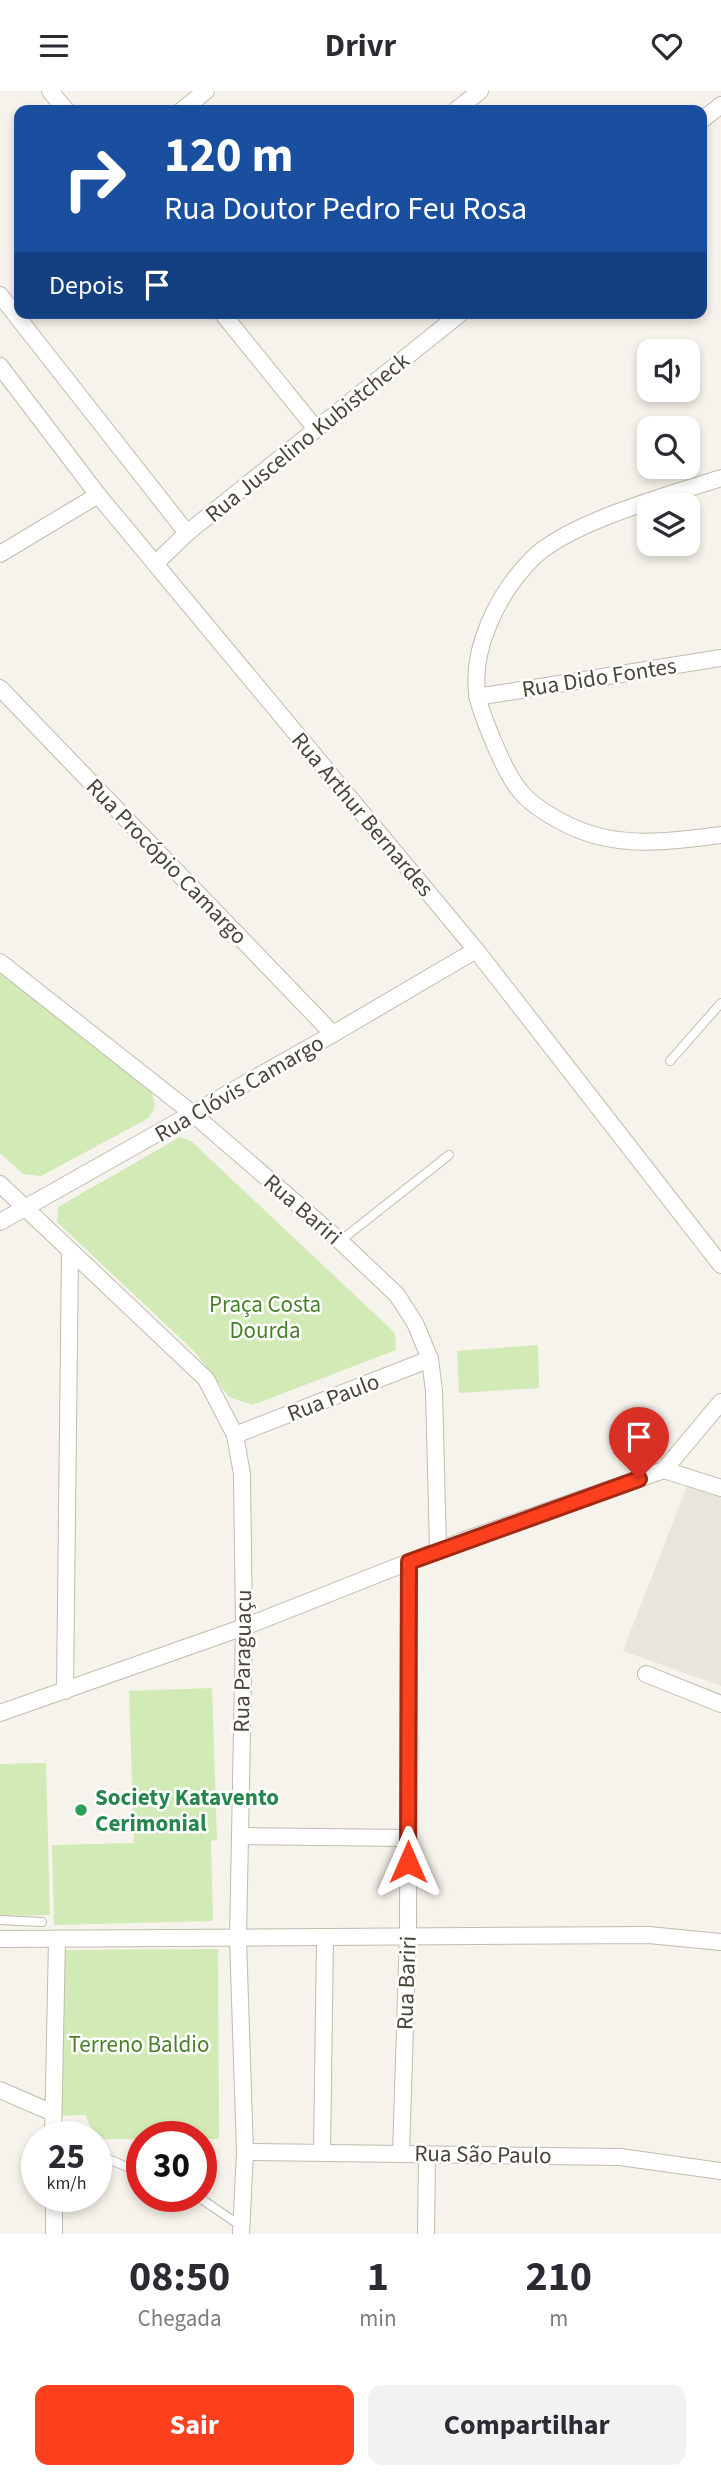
<!DOCTYPE html>
<html lang="pt">
<meta charset="utf-8">
<style>
:root{--surface:#fff;--page:#f2f2f3;--text:#2b2b33;--muted:#7c7c81;--accent:#fc3f1d}
body{margin:0;font-family:"Source Sans 3",sans-serif;background:var(--page);color:var(--text);height:100vh;display:flex;flex-direction:column;font-size:26px;white-space:nowrap}
*{box-sizing:border-box;margin:0}
p{font-size:23px;color:var(--muted)}
.icon{flex:none;width:38px;height:38px;fill:none;stroke:currentColor;stroke-width:2;stroke-linecap:round;stroke-linejoin:round}
.map{position:relative;height:2143px;overflow:hidden}
.drawer{display:flex;flex-direction:column;background:var(--surface);flex:1}
.drawer>*{flex:none}
.top-card{position:absolute;left:14px;top:14px;width:693px;height:214px;border-radius:14px;box-shadow:0 4px 10px #0003;background:#1a4fa0;color:#fff;overflow:hidden}
.tools{position:absolute;left:637px;top:248px;display:grid;gap:14px}
.tools a{display:grid;place-items:center;width:63px;height:63px;border-radius:14px;background:var(--surface);box-shadow:0 4px 10px #0003;font-size:35px}
.speed{position:absolute;left:21px;top:2030px;display:flex;gap:14px;font-size:35px;font-weight:700;text-align:center}
.speed>*{display:grid;place-content:center;width:91px;height:91px;border-radius:50%;background:var(--surface);box-shadow:0 4px 10px #0003;line-height:1}
.speed small{font-size:18px;font-weight:400}
.speed .limit{border:10px solid #d22;background:#fff;color:#111}
.pin{position:absolute;display:grid;place-items:center;width:60px;height:60px;color:#fff;margin:-72px -30px;border-radius:50% 50% 50% 0;rotate:-45deg;box-shadow:0 0 7px #0007}
.pin .icon{rotate:45deg}
.me{position:absolute;width:77px;margin:-38px;rotate:0deg;stroke-linejoin:round;filter:drop-shadow(0 0 5px #0008)}
.turn{display:flex;align-items:center;gap:24px;height:147px;padding:0 35px;font-size:32px}
.turn .icon{width:91px;height:91px;stroke-width:2.5}
.turn b{display:block;font-size:49px;line-height:60px}
.then{display:flex;align-items:center;height:66px;padding:0 35px;background:#0003;gap:14px;font-size:26px}
.eta{display:flex;justify-content:space-evenly;align-items:center;height:119px;text-align:center}
.eta b{font-size:42px;font-weight:700;line-height:49px}
.action{display:flex;gap:14px;margin-top:auto;padding:14px 35px}
.action a{flex:1;height:80px;border-radius:14px;background:var(--accent);color:#fff;font-size:28px;font-weight:700;line-height:80px;text-align:center}
.action a+a{background:var(--page);color:var(--text)}
header{display:flex;justify-content:space-between;align-items:center;height:91px;padding:0 35px;background:var(--surface);font-size:32px;font-weight:700}
.map>svg:first-child{display:block}
</style>
<header><svg class="icon" aria-label="menu" viewBox="0 0 24 24"><path d="M4 6h16M4 12h16M4 18h16"/></svg>Drivr<svg class="icon" aria-label="heart" viewBox="0 0 24 24"><path d="M12 20l-8-8c-3-5 5-10 8-4 3-6 11-1 8 4z"/></svg></header>
<div class="map">
<svg width="721" height="2143" viewBox="0 0 721 2143">
<rect width="100%" height="100%" fill="#f6f3ec"/>
<polygon fill="#eae5da" points="689,1390 721,1401 721,1595 623,1560"/>
<g fill="#d2eab5">
<polygon points="0,870 151,999 155,1015 149,1027 41,1085 23,1083 0,1062"/>
<polygon points="180,1046 191,1050 395,1242 396,1259 253,1314 229,1306 196,1262 57,1131 58,1116"/>
<polygon points="538,1254 539,1297 459,1302 457,1260"/>
<polygon points="212,1597 217,1749 211,1750 213,1830 54,1834 52,1754 134,1752 129,1600"/>
<polygon points="46,1672 50,1824 0,1825 0,1673"/>
<polygon points="218,1858 219,2048 96,2048 85,2024 60,2025 62,1859"/>
</g>
<g fill="none" stroke-linecap="round" stroke-linejoin="round">
<g stroke="#c2bbae" stroke-width="10">
<g id="lane">
<polyline points="670,970 721,912"/>
<polyline points="340,1150 449,1064"/>
<polyline points="0,1829 42,1831"/>
<polyline points="96,2063 142,2082"/>
<polyline points="197,2105 241,2135"/>
</g>
</g>
<g stroke="#c2bbae" stroke-width="18">
<g id="street">
<polyline points="50,0 66,19"/>
<polyline points="182,19 206,0"/>
<polyline points="456,19 480,0"/>
<polyline points="702,29 721,14"/>
<polyline points="0,204 187,442"/>
<polyline points="222,222 316,338"/>
<polyline points="0,275 98,404 476,859 721,1174"/>
<path d="M721,387c-51,17 -153,44 -189,81 -33,33 -63,91 -54,139 3,15 10,30 16,45 20,46 29,60 76,83 48,23 100,16 151,9"/>
<polyline points="0,463 98,404"/>
<polyline points="155,473 187,442 461,222"/>
<polyline points="0,597 333,943"/>
<polyline points="477,606 721,567"/>
<polyline points="0,871 193,1023 340,1150 397,1204 415,1232 430,1268 434,1300 438,1459"/>
<polyline points="0,1093 206,1288 235,1344 242,1383 244,1536 238,1848 245,2061 241,2143"/>
<polyline points="0,1131 333,943 476,859"/>
<polyline points="235,1344 430,1268"/>
<polyline points="664,1379 721,1397"/>
<polyline points="646,1583 721,1613"/>
<polyline points="65,1600 70,1160"/>
<polyline points="0,1622 244,1536 462,1450 664,1379 721,1311"/>
<polyline points="240,1745 408,1747"/>
<polyline points="0,1848 649,1844 721,1851"/>
<polyline points="0,1999 53,2022"/>
<polyline points="53,2046 57,1848"/>
<polyline points="322,2060 325,1847"/>
<polyline points="245,2061 620,2066 721,2080"/>
<polyline points="401,2062 408,1843 409,1471"/>
<polyline points="54,2105 54,2143"/>
<polyline points="426,2143 427,2063"/>
</g>
</g>
<use href="#lane" stroke="#fff" stroke-width="8"/>
<use href="#street" stroke="#fff" stroke-width="16"/>
</g>
<g fill="none" stroke-linecap="round" stroke-linejoin="round">
<g stroke="#a42913" stroke-width="18">
<polyline id="route" points="408,1771 409,1471 639,1388"/>
</g>
<use href="#route" stroke="#fc3f1d" stroke-width="12"/>
</g>
<circle fill="#2e9e5b" stroke="#fff" stroke-width="2.5" cx="81" cy="1719" r="7"/>
<g text-anchor="middle" stroke-width="5" stroke-linejoin="round" paint-order="stroke">
<g font-size="23" fill="#4b4439" stroke="#fff">
<text transform="translate(307 346) rotate(-39)" y="8">Rua Juscelino Kubistcheck</text>
<text transform="translate(599 586) rotate(-9)" y="8">Rua Dido Fontes</text>
<text transform="translate(363 723) rotate(50)" y="8">Rua Arthur Bernardes</text>
<text transform="translate(167 770) rotate(46)" y="8">Rua Procópio Camargo</text>
<text transform="translate(239 997) rotate(-30)" y="8">Rua Clóvis Camargo</text>
<text transform="translate(303 1118) rotate(41)" y="8">Rua Bariri</text>
<text transform="translate(333 1306) rotate(-21)" y="8">Rua Paulo</text>
<text transform="translate(242 1570) rotate(-89)" y="8">Rua Paraguaçu</text>
<text transform="translate(406 1892) rotate(-88)" y="8">Rua Bariri</text>
<text transform="translate(483 2063) rotate(1)" y="8">Rua São Paulo</text>
</g>
<g font-size="23" fill="#4a7f2a" stroke="#fff">
<text x="265" y="1221">Praça Costa<tspan x="265" dy="26">Dourda</tspan></text>
<text x="139" y="1961">Terreno Baldio</text>
</g>
<g font-size="23" font-weight="bold" fill="#27864d" stroke="#fff" text-anchor="start">
<text x="95" y="1714">Society Katavento<tspan x="95" dy="26">Cerimonial</tspan></text>
</g>
</g>
</svg>
<div class="tools">
<a><svg class="icon" aria-label="sound" viewBox="0 0 24 24"><path d="M4 9h4l5-4v14l-5-4H4zM17 9q2 3 0 6"/></svg></a>
<a><svg class="icon" aria-label="search" viewBox="0 0 24 24"><circle cx="10" cy="10" r="6"/><path d="M15 15l6 6"/></svg></a>
<a><svg class="icon" aria-label="layers" viewBox="0 0 24 24"><path d="M12 4l9 5-9 5-9-5zM3 14l9 5 9-5"/></svg></a>
</div>
<div class="speed"><div>25<small>km/h</small></div><div class="limit">30</div></div>
<div class="pin" style="left:639px;top:1388px;background:#d93025"><svg class="icon" aria-label="arrive" viewBox="0 0 24 24"><path d="M6 21V4h12l-3 4 3 4H6"/></svg></div>
<svg class="me" style="left:408px;top:1771px" viewBox="-20 -20 40 40"><path d="M0-17L14 15 0 8-14 15z" fill="#fc3f1d" stroke="#fff" stroke-width="4"/></svg>
<div class="top-card">
<div class="turn"><svg class="icon" aria-label="right" viewBox="0 0 24 24"><path d="M7 20v-9h11M14 6l5 5-5 5"/></svg><div><b>120 m</b>Rua Doutor Pedro Feu Rosa</div></div>
<div class="then">Depois<svg class="icon" aria-label="arrive" viewBox="0 0 24 24"><path d="M6 21V4h12l-3 4 3 4H6"/></svg></div>
</div>
</div>
<section class="drawer">
<div class="eta">
<div><b>08:50</b><p>Chegada</p></div>
<div><b>1</b><p>min</p></div>
<div><b>210</b><p>m</p></div>
</div>
<div class="action"><a>Sair</a><a>Compartilhar</a></div>
</section>
